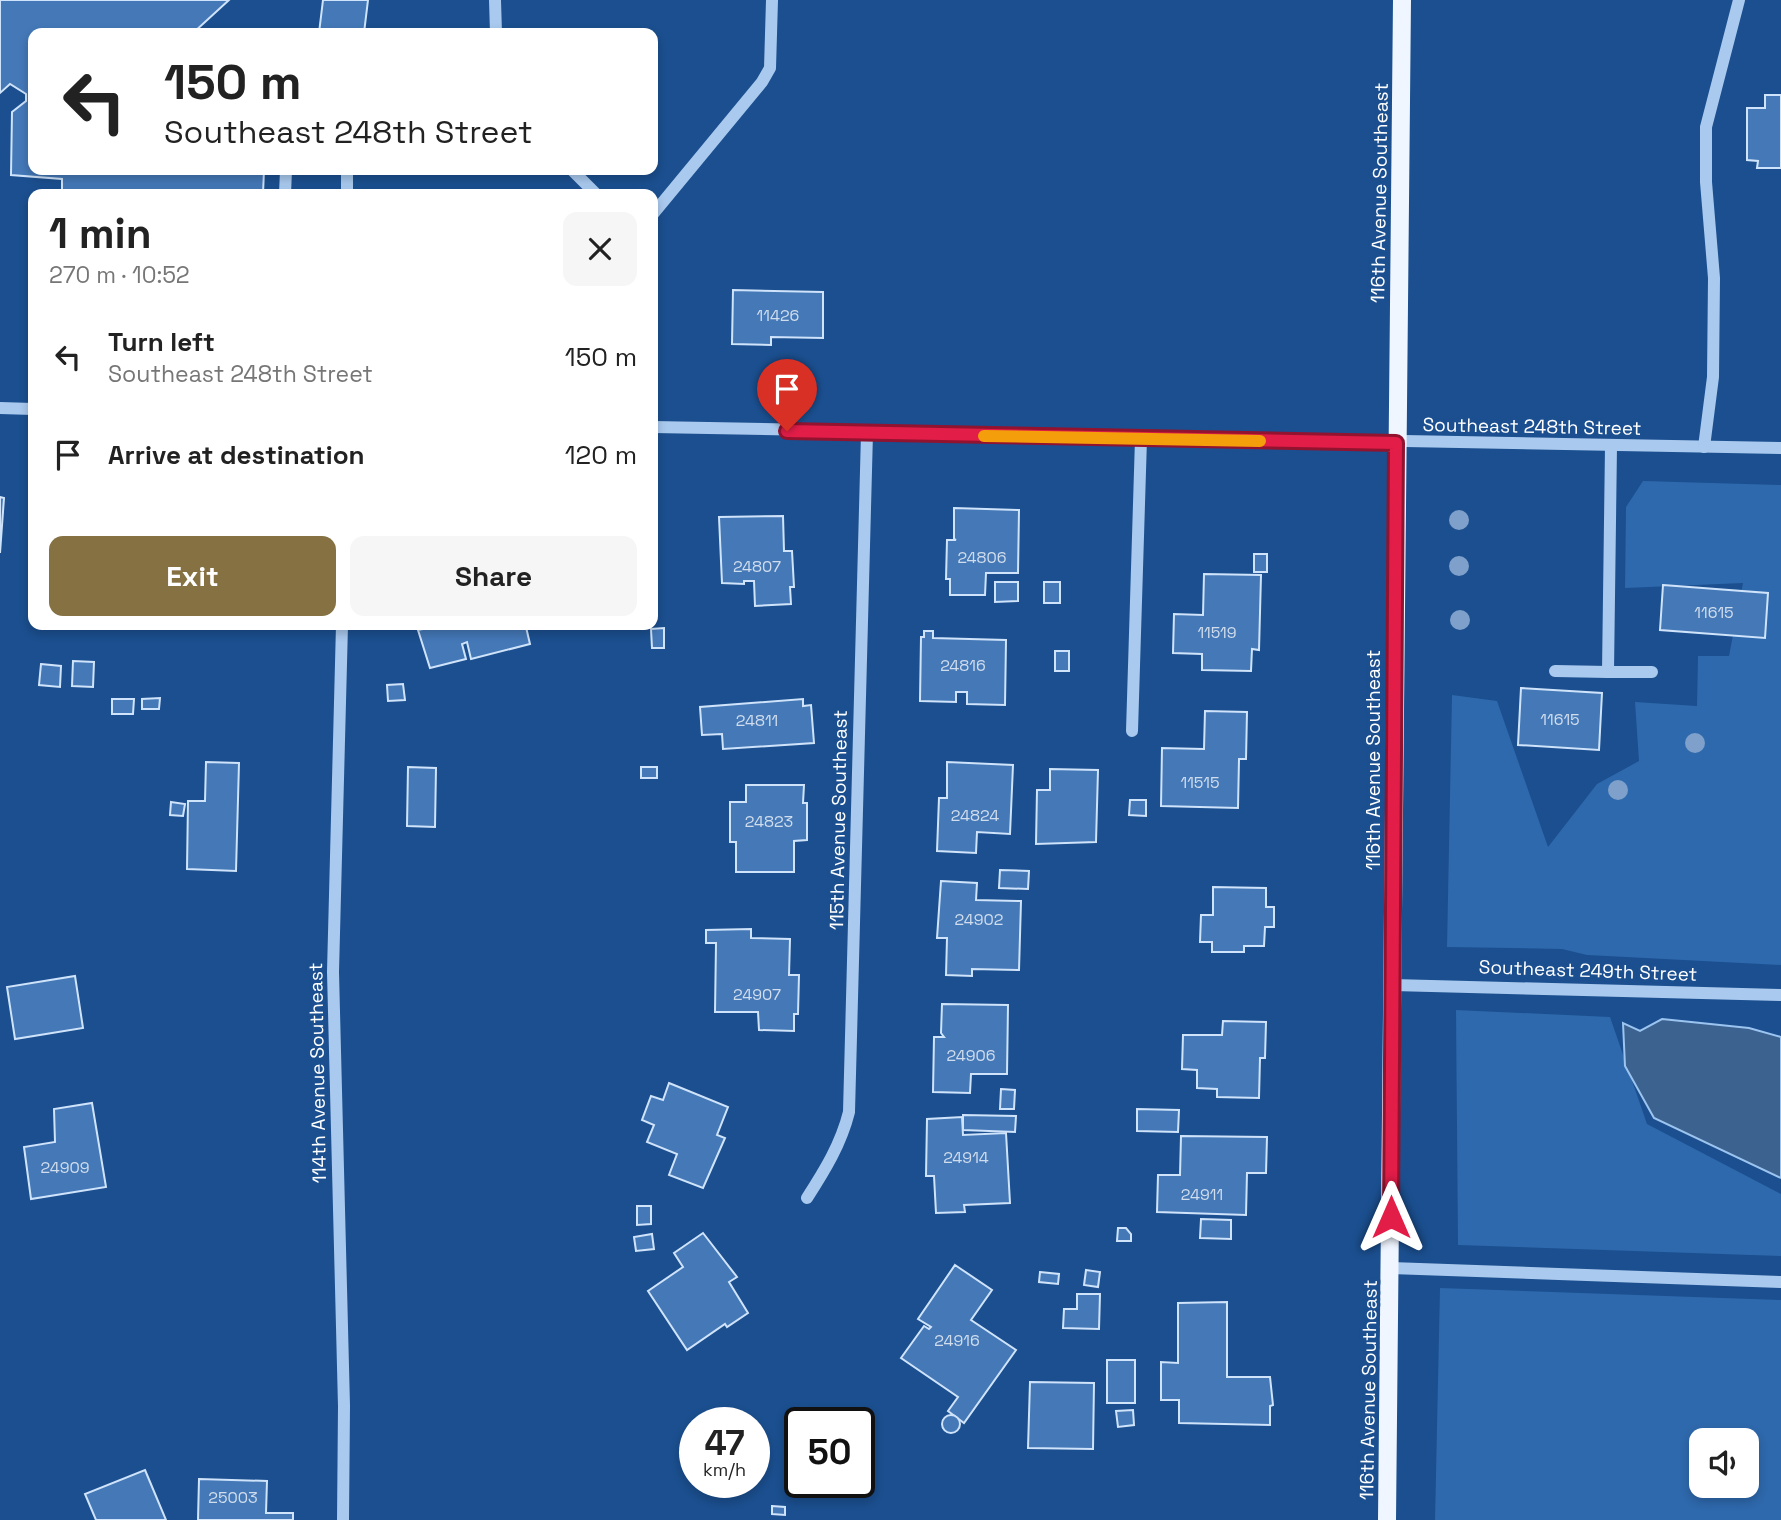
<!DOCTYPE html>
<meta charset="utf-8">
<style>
:root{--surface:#fff;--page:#f6f6f6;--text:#222;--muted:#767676;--accent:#857141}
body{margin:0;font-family:"Space Grotesk",sans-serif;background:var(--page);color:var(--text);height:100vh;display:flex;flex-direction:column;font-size:26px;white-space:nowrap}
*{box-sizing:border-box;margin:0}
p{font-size:23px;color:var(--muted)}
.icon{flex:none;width:38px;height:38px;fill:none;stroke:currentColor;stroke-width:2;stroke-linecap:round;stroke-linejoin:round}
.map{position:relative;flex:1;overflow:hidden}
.side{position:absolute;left:28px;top:189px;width:630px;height:441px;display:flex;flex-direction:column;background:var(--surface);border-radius:14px;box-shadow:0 4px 10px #0003}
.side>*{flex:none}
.guide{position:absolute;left:28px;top:28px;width:630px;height:147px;border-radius:14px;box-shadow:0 4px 10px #0003;background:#fff;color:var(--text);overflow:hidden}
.tools{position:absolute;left:1689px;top:1428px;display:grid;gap:14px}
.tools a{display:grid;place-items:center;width:70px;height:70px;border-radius:14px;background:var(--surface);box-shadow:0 4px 10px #0003;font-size:35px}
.speed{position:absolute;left:679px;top:1407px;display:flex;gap:14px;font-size:35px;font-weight:700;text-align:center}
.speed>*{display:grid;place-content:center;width:91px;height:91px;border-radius:50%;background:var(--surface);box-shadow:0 4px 10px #0003;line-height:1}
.speed small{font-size:18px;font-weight:400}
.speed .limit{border:4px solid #111;border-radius:10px;background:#fff;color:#111}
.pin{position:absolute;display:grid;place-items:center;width:60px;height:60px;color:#fff;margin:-72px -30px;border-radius:50% 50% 50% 0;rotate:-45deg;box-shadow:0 0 7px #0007}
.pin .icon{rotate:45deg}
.me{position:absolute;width:77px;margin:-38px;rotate:0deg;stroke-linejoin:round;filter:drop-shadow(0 0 5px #0008)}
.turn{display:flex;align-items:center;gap:24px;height:147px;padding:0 21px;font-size:32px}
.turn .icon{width:91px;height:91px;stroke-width:2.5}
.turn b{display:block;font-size:49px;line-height:60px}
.round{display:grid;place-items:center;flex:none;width:74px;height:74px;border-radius:14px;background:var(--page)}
.overview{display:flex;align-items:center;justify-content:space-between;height:119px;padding:0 21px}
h1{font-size:42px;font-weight:700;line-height:52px}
.button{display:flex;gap:14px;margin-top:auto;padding:14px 21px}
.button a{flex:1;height:80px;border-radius:14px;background:var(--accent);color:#fff;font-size:28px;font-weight:700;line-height:80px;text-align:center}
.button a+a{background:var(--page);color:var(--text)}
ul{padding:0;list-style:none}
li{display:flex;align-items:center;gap:21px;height:98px;padding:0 21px}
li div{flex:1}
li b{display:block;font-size:26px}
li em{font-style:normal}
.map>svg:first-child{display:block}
</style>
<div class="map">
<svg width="1781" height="1520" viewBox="0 0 1781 1520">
<rect width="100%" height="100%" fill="#1b4f8f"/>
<g fill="#2e69ad" fill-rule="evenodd">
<polygon points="1643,481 1781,485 1781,965 1587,955 1562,949 1447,947 1452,695 1497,701 1548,847 1597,784 1639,761 1635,702 1697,706 1698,656 1729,656 1743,583 1625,588 1626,507"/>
<polygon points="1456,1010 1610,1017 1647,1124 1781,1194 1781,1256 1458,1245"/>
<path d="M1440,1288l341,12v220h-346zM1701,1440h45v46h-45z"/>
</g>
<polygon fill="#3c6290" stroke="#9cc4f0" stroke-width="2" points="1662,1019 1749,1028 1781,1037 1781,1178 1654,1118 1625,1066 1623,1023 1640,1031"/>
<g fill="#4478b7" stroke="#cfe3fa" stroke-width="2">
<polygon points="0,0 229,0 193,33 33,33 33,170 264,170 263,194 62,194 62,179 11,175 12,112 26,101 26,94 10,84 0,93"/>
<polygon points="323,0 368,0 364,33 319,33"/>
<polygon points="1765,95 1781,95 1781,168 1757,168 1758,161 1747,160 1747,108 1765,108"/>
<polygon points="733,290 823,292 823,338 771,337 771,345 732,344"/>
<polygon points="0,497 4,498 0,553"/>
<polygon points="954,508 1019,510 1018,573 986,573 985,595 950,595 950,579 946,579 947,540 956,540 954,539"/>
<polygon points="783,516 784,551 792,551 794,587 790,587 791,604 755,606 754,581 744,581 744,584 722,583 719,517"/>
<rect x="1254" y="554" width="13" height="18"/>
<polygon points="1204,574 1261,575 1259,650 1252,649 1251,671 1202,670 1202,654 1173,653 1174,614 1203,615"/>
<polygon points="995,582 1018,582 1018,601 995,602"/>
<rect x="1044" y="582" width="16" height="21"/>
<polygon points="1663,585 1768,593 1765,638 1660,630"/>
<polygon points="422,625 535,625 526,627 530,644 471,659 467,642 462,644 466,659 430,668 418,630 423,629"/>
<polygon points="664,628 664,648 652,648 651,629"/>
<polygon points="924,631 933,631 933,638 1006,640 1005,705 967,704 967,692 956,692 956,702 920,701 921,637 924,637"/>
<rect x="1055" y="651" width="14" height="20"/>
<polygon points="73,661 94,662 93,687 72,686"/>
<polygon points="41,664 61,666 60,687 39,685"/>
<polygon points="403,684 405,700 388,701 387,685"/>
<polygon points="1521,688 1602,693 1599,750 1518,745"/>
<polygon points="160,698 159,709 142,709 142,699"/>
<polygon points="112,699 134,699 133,714 112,714"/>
<polygon points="803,699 803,706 811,705 814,743 723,749 722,734 702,735 700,707"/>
<polygon points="1205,711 1247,712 1246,759 1239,759 1238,808 1161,806 1162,748 1204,749"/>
<polygon points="206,762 239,763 236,871 187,869 188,801 205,801"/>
<polygon points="947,762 1013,765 1010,834 977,832 976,853 937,851 939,798 947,798"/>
<polygon points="408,767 436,768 435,827 407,826"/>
<rect x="641" y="767" width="16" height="11"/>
<polygon points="1050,769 1098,770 1096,842 1036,844 1037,790 1050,790"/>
<polygon points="746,785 804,785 803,803 807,803 807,840 794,841 794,872 736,872 736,842 730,842 730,802 746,802"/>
<polygon points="1130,800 1146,800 1146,816 1129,815"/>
<polygon points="171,802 185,804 183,816 170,815"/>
<polygon points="1000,870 1029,871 1028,889 999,888"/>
<polygon points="941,881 977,883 976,900 1021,901 1019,970 972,969 972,976 946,975 947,938 937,938"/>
<polygon points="1213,887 1266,888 1266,907 1274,907 1274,927 1265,927 1264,946 1244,946 1244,952 1212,952 1212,942 1200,942 1201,915 1213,915"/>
<polygon points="751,929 751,938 790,939 789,975 799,975 798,1014 794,1014 794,1031 759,1030 758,1012 715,1012 716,943 706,943 706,930"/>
<polygon points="75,976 83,1028 15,1039 7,987"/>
<polygon points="942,1004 1008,1005 1007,1074 971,1074 970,1093 933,1092 934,1037 944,1037 941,1033"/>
<polygon points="1223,1021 1266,1022 1265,1058 1260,1058 1259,1098 1217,1097 1217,1089 1197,1088 1197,1070 1182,1069 1183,1035 1222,1035"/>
<polygon points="669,1083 728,1107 717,1135 725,1138 703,1188 669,1175 677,1154 647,1142 654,1125 642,1120 651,1096 663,1100"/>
<polygon points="1001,1089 1015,1090 1014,1109 1000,1109"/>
<polygon points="92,1103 106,1187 31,1199 24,1147 55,1142 54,1109"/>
<polygon points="1137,1109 1179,1110 1178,1132 1137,1131"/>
<polygon points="963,1115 1016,1116 1015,1132 963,1130"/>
<polygon points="962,1117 963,1135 1006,1133 1010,1203 964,1205 965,1212 936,1213 934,1176 926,1176 927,1119"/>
<polygon points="1181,1136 1267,1137 1266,1173 1247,1173 1246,1215 1157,1212 1158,1175 1180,1175"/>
<polygon points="637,1206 651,1206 651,1224 637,1225"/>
<polygon points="1201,1219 1231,1220 1231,1239 1200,1238"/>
<polygon points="1118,1228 1126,1228 1131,1234 1131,1241 1117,1241"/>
<polygon points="703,1233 737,1277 729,1282 748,1313 727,1327 725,1324 687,1350 648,1291 683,1267 674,1253"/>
<polygon points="652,1234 654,1249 636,1251 634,1237"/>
<polygon points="955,1265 992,1290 971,1320 1016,1350 964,1423 948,1411 958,1397 901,1358 924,1326 929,1329 931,1327 918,1319"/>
<polygon points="1086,1270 1100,1272 1098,1287 1084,1285"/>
<polygon points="1040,1272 1059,1274 1058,1284 1039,1282"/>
<polygon points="1077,1294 1100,1294 1099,1329 1063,1328 1064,1309 1077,1309"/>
<polygon points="1227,1302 1227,1377 1270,1377 1273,1405 1270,1406 1270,1425 1179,1423 1179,1400 1161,1400 1161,1362 1178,1363 1178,1303"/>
<rect x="1107" y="1360" width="28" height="43"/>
<polygon points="1030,1382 1094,1383 1093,1449 1028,1448"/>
<polygon points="1133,1410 1134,1425 1118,1427 1116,1411"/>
<circle cx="951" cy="1424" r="9"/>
<polygon points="145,1470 166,1520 96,1520 85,1494"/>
<polygon points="199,1479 267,1481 266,1513 293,1513 293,1520 198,1520"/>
<polygon points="772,1506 785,1507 785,1515 772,1514"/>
</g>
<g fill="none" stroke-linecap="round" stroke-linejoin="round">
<g stroke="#a9c9ee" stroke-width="12">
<polyline points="495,0 496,33"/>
<polyline points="347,170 347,194"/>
<polyline points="572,170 596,194"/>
<polyline points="285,194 286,170"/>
<polyline points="653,214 762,82 770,68 772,0"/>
<polyline points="0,408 33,409"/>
<polyline points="653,427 1781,448"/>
<polyline points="1611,446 1608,672 1652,672"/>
<polyline points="1704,447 1713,377 1714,278 1706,182 1706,127 1739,0"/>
<polyline points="342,625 333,972 344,1406 343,1520"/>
<polyline points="1555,671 1608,672"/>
<polyline points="1132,731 1141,439"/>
<polyline points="1393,985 1781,995"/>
<path d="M807,1198c18,-28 34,-54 42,-86l18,-679"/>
<polyline points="1391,1268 1781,1282"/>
</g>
<polyline stroke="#f0f6ff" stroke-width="18" points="1387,1520 1402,0"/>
</g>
<g fill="#7ea0ca">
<circle cx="1459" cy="520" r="10"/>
<circle cx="1459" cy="566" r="10"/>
<circle cx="1460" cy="620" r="10"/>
<circle cx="1695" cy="743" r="10"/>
<circle cx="1618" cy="790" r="10"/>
</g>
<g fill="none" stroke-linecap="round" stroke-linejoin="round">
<g stroke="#92132f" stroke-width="18">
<polyline id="route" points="787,431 1396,443 1391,1217"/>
</g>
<use href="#route" stroke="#e11d48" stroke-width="12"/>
<polyline stroke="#f59e0b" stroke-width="12" points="984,436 1260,441"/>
</g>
<g text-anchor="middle" stroke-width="7" stroke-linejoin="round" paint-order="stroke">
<g font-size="16" fill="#d0dded">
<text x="778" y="321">11426</text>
<text x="982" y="563">24806</text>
<text x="757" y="572">24807</text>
<text x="1714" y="618">11615</text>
<text x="1217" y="638">11519</text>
<text x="963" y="671">24816</text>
<text x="1560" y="725">11615</text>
<text x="757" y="726">24811</text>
<text x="1200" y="788">11515</text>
<text x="975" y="821">24824</text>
<text x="769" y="827">24823</text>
<text x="979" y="925">24902</text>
<text x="757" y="1000">24907</text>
<text x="971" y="1061">24906</text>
<text x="966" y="1163">24914</text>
<text x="65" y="1173">24909</text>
<text x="1202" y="1200">24911</text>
<text x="957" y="1346">24916</text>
<text x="233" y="1503">25003</text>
</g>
<g font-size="19" fill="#fff" stroke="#1b4f8f">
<text transform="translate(1379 193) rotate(-89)" y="7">116th Avenue Southeast</text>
<text transform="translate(1532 426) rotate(1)" y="7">Southeast 248th Street</text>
<text transform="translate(1373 760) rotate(-90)" y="7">116th Avenue Southeast</text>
<text transform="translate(838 820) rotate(-89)" y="7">115th Avenue Southeast</text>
<text transform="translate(1588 970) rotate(2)" y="7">Southeast 249th Street</text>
<text transform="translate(317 1073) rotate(-91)" y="7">114th Avenue Southeast</text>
<text transform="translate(1368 1390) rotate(-89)" y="7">116th Avenue Southeast</text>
</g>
</g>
</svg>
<div class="tools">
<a><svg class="icon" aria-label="sound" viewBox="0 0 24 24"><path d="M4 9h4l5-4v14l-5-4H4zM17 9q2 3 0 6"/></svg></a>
</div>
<div class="speed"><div>47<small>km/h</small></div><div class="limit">50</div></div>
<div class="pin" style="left:787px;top:431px;background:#d93025"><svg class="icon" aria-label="arrive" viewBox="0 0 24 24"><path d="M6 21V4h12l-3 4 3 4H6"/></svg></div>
<svg class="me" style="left:1391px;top:1217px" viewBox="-20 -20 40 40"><path d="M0-17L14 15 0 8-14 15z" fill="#e11d48" stroke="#fff" stroke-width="4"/></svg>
<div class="guide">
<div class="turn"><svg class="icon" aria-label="left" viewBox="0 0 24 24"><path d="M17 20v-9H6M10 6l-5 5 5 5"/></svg><div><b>150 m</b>Southeast 248th Street</div></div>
</div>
<section class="side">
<div class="overview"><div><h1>1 min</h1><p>270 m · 10:52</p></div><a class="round"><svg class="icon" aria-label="close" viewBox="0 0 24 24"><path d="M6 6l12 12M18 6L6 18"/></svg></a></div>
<ul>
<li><svg class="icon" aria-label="left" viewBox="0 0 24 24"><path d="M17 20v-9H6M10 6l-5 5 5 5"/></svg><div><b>Turn left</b><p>Southeast 248th Street</p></div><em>150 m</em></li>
<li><svg class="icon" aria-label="arrive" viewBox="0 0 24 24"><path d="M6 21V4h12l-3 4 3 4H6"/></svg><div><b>Arrive at destination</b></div><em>120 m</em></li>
</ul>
<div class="button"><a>Exit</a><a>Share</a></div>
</section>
</div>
